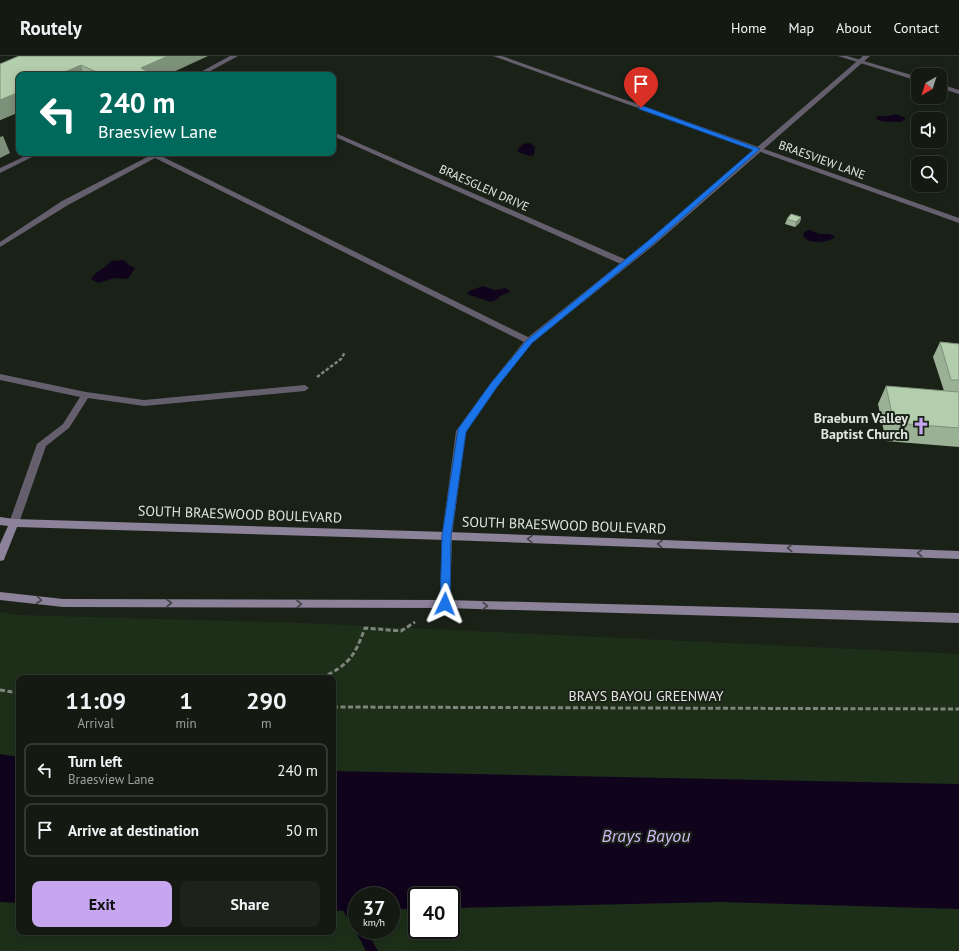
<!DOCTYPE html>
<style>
:root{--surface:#141a12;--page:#1d231b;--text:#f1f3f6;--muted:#9da19f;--line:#333832;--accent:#c7a6f0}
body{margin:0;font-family:"PT Sans",sans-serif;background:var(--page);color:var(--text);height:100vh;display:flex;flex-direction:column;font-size:15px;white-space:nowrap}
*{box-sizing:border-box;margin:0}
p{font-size:13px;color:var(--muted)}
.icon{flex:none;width:22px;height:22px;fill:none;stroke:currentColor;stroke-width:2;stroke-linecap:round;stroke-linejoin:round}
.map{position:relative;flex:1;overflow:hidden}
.sheet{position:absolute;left:16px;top:619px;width:320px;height:260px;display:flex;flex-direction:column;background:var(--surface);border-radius:8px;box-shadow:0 2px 10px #0003,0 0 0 1px var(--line)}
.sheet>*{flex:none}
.top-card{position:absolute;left:16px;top:16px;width:320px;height:84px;border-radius:8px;box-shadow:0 2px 10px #0003,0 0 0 1px var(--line);background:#00695c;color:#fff;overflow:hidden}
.needle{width:26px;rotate:219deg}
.controls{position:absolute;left:911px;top:12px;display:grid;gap:8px}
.controls a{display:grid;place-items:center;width:36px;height:36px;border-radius:8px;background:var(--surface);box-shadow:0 2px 10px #0003,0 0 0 1px var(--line);font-size:20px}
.speed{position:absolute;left:348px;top:831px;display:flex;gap:8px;font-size:20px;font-weight:700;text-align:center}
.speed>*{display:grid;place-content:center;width:52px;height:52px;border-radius:50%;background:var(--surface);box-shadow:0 2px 10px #0003,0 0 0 1px var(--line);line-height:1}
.speed small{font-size:10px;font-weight:400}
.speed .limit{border:2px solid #111;border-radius:6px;background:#fff;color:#111}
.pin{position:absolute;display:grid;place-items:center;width:34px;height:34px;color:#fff;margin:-41px -17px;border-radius:50% 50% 50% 0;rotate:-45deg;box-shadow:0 0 4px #0007}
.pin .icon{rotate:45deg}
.me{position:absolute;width:44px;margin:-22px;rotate:2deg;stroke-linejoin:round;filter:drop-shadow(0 0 3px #0008)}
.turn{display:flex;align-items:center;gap:14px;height:84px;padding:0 16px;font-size:18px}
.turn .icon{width:52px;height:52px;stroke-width:2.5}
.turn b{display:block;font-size:28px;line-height:34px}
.eta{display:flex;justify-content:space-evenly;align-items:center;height:68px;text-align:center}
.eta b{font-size:24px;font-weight:800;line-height:28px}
.button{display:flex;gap:8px;margin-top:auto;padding:8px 16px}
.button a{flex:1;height:46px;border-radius:8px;background:var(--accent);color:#111;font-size:16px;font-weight:800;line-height:46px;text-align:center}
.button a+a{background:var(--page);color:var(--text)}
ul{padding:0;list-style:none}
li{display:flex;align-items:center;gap:12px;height:54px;margin:0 8px 6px;padding:0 8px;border:2px solid var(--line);border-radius:8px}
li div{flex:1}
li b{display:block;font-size:15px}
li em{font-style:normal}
header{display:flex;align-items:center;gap:24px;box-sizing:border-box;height:56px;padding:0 20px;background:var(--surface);border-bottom:1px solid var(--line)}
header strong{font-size:19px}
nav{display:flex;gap:22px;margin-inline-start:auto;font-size:14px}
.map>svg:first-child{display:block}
</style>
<header>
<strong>Routely</strong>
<nav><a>Home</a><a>Map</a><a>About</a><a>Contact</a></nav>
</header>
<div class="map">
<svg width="959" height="895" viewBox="0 0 959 895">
<rect width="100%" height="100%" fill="#1a2218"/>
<path fill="#1d2f19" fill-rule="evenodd" d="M0,556l19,3 284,8 656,31v297h-959zM19,622h314v254h-314zM357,840h34v34h-34zM417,840h34v34h-34z"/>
<g fill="#10041d">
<path d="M896,58l10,4 -5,4c-8,-1 -19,2 -25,-4l2,-2h11z"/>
<polygon points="530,87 535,91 534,99 529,100 518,96 518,93 523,88"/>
<path d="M809,174l11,4h11l4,3c-7,6 -26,8 -32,-1l1,-4z"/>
<path d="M124,204l5,5 6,3 -7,11 -13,-1 -17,5 -7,-4c3,-7 15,-11 20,-18z"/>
<polygon points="483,230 495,234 506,232 511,236 500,240 496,244 491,246 467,238 469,235"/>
<polygon points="0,698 19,701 19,847 0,846"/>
<polygon points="333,715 959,728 959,853 720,846 451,852 451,840 417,840 417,853 391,853 391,840 357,840 357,854 333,855"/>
</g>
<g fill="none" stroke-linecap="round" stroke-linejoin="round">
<polygon fill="#10041d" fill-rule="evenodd" points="333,823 337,824 357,859 357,874 366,874 378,895 366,895 355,874 333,838"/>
<polyline stroke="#7e857c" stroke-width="2.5" stroke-dasharray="3.5 2" stroke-linecap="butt" points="317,321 341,303 345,296"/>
<g stroke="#7e857c" stroke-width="3" stroke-dasharray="5 2.5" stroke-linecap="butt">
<path d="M321,622c29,-14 33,-21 44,-50l36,3 14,-9"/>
<polyline points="0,634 19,637"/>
<polyline points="333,651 959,653"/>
</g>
<g fill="#645e6d" fill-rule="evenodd">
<polygon points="230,0 238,0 203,19 195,19"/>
<polygon points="32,97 40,97 0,117 0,112"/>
<polygon points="155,97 532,283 533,285 532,287 526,287 155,102 68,149 0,191 0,186 62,145"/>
<polygon points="0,318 86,336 144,344 305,329 309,332 305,335 144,350 88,342 69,372 46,390 19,467 18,470 10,470 9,467 37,388 63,368 80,341 0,324"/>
</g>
<g fill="#645e6d" fill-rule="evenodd">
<polygon points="493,0 502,0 959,162 959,167"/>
<polygon points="838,0 847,0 918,21 918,25"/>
<polygon points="940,28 959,34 959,38 940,32"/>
<polygon points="333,76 629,205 630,207 626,209 623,209 333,80"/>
</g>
<polygon fill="#645e6d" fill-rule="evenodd" points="863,0 870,0 654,189 532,287 497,331 466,375 452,480 450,548 449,551 445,552 441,551 440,548 442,480 456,375 491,327 526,283 648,185"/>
<g fill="#8c829a" fill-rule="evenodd">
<polygon points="0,461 14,463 447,476 959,495 959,503 447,484 17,471 5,501 4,504 0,505 0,488 8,470 0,469"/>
<polygon points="0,536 63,543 445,544 959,557 959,567 445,552 63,551 0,544"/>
</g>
</g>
<g fill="#9ab195">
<polygon points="19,0 167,19 19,19 19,56 0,64 0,8"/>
<polygon points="801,161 800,166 795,171 785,168 787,163"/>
<polygon points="940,286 959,288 959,391 886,385 878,348 886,330 944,335 933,301"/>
</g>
<g fill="#7d9079">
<polygon points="168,0 208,0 167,19 143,19 141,12"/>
<polygon points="81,9 84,19 58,19"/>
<polygon points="19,36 19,56 0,64 0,44"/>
<polygon points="3,80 10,97 0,102 0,81"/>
<polygon points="801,161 800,166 795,171 796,166"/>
</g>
<g fill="#b3cead" stroke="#7d9079">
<polygon points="19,0 168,0 141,12 152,18 149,19 103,19 81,9 58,19 19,19 19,36 0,44 0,8"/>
<polygon points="791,158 801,161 796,166 787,163"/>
<polygon points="940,286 959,288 959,324 951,324"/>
<polygon points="886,330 959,336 959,372 894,367"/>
</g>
<defs><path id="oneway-chevron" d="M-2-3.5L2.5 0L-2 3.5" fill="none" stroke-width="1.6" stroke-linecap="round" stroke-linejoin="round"/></defs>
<g stroke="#424446">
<use href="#oneway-chevron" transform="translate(530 483) rotate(-178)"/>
<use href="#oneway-chevron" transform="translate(660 488) rotate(-178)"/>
<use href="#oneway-chevron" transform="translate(790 492) rotate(-178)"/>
<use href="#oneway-chevron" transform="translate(920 497) rotate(-178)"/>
<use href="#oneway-chevron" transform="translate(39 544) rotate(6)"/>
<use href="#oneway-chevron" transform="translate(169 547)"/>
<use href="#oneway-chevron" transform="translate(299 548)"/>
<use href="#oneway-chevron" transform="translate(485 550) rotate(2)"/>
</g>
<polygon fill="#1a73e8" stroke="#114b97" points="639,50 643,50 760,93 653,188 532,287 497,331 466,376 451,480 450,548 448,551 441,551 440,548 442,480 458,373 491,327 527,284 648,185 753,94 639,53"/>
<defs>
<g id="church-bare" transform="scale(1.38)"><path d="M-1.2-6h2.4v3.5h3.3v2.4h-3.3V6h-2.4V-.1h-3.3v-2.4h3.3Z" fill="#c7a6f0" stroke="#1a2218" stroke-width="2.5" paint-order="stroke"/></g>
</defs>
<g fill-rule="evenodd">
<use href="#church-bare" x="921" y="370"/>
</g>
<g text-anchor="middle" stroke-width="4" stroke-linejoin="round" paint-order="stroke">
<g font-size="12" fill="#e1e7e0" stroke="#1a2218">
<text transform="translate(822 104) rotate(20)" y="4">BRAESVIEW LANE</text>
<text transform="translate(484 132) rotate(24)" y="4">BRAESGLEN DRIVE</text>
</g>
<g font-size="14" font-weight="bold" fill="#e1e7e0" stroke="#1a2218" text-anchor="end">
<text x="908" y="367">Braeburn Valley<tspan x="908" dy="16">Baptist Church</tspan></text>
</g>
<g font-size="14" fill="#e1e7e0" stroke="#1a2218">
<text transform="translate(240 458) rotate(2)" y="5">SOUTH BRAESWOOD BOULEVARD</text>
<text transform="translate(564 469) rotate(2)" y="5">SOUTH BRAESWOOD BOULEVARD</text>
<text x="646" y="645">BRAYS BAYOU GREENWAY</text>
</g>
<g font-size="18" font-style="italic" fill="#d0b7f1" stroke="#1a2218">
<text x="646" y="786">Brays Bayou</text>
</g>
</g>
</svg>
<div class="controls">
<a><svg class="needle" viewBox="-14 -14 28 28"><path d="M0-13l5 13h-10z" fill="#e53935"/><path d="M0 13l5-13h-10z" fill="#9da19f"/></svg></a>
<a><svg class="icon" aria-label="sound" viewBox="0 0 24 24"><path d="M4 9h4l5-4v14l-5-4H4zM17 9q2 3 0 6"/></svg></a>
<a><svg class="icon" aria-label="search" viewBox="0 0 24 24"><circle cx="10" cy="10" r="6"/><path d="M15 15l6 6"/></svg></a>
</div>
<div class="speed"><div>37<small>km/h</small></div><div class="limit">40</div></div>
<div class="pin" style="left:641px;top:52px;background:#d93025"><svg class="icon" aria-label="arrive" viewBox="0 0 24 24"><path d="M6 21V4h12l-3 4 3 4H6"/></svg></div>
<svg class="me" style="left:445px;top:548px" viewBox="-20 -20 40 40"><path d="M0-17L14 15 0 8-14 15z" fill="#1a73e8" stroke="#fff" stroke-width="4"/></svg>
<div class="top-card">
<div class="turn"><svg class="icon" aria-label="left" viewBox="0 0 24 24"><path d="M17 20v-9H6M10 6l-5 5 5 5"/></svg><div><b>240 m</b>Braesview Lane</div></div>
</div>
<section class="sheet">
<div class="eta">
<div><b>11:09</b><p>Arrival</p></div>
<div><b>1</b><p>min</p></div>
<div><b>290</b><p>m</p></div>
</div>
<ul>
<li><svg class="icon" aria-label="left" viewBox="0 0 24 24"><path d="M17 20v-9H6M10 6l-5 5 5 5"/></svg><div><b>Turn left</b><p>Braesview Lane</p></div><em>240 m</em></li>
<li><svg class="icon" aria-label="arrive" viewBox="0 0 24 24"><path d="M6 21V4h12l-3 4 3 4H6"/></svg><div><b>Arrive at destination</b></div><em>50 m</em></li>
</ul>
<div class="button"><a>Exit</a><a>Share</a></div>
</section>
</div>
